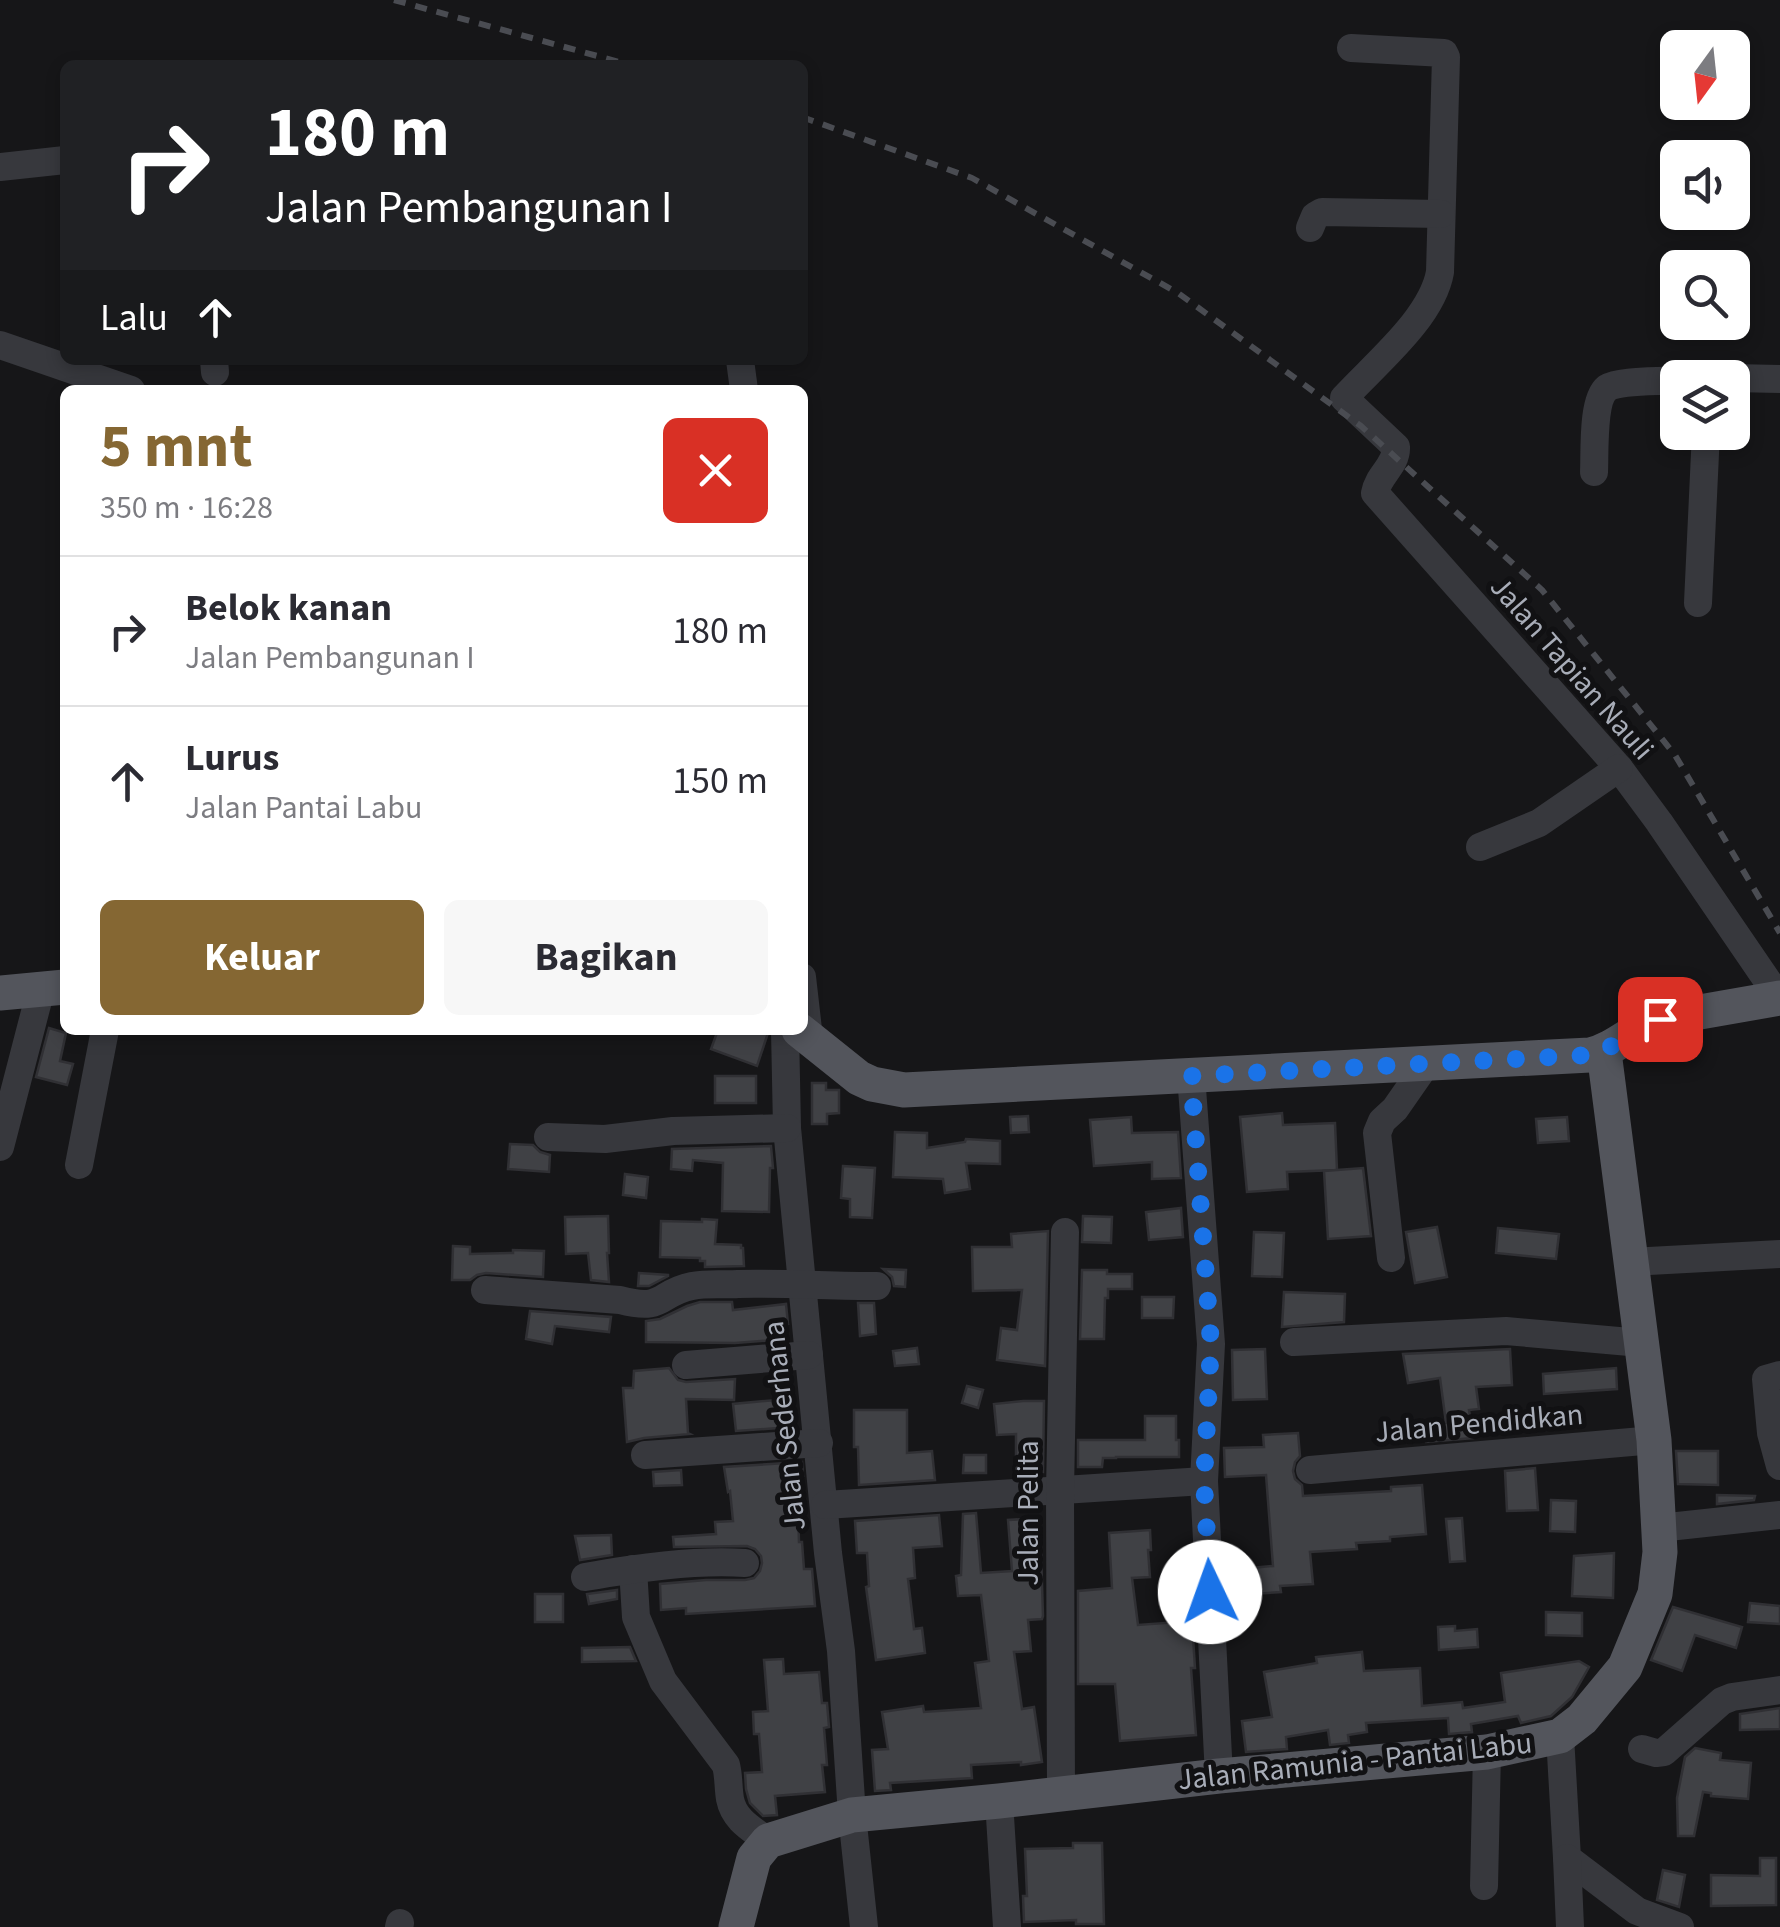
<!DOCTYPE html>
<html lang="id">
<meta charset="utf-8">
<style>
:root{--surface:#fff;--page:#f7f7f7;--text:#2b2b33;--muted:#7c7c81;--line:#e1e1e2;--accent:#856733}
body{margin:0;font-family:"Source Sans 3",sans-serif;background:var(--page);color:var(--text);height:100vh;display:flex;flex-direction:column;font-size:38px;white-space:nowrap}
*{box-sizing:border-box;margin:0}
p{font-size:32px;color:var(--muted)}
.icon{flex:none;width:55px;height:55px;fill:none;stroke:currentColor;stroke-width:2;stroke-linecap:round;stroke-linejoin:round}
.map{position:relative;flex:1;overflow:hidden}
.panel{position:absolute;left:60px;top:385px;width:748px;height:650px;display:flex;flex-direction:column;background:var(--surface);border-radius:15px;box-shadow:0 5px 15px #0003}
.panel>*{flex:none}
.hud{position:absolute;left:60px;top:60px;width:748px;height:305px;border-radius:15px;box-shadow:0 5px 15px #0003;background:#202124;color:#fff;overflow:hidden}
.needle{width:65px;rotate:195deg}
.tools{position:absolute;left:1660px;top:30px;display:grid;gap:20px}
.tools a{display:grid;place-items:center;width:90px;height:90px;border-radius:15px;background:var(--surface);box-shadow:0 5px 15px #0003;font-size:50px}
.pin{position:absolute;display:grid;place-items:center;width:85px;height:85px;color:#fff;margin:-42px;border-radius:20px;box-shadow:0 5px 15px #0006}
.me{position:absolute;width:110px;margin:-55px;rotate:357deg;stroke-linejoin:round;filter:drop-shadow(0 0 8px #0008)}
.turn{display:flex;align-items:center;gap:35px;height:210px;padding:0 40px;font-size:45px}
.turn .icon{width:130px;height:130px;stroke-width:2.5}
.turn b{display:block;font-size:70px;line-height:85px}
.then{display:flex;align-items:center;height:95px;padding:0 40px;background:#0003;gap:20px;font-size:38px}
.round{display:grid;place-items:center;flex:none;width:105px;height:105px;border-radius:15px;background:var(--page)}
.overview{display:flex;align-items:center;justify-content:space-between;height:170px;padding:0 40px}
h1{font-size:60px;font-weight:700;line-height:75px;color:var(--accent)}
.primary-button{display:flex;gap:20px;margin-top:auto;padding:20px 40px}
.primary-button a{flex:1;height:115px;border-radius:15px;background:var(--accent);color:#fff;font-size:40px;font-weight:700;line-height:115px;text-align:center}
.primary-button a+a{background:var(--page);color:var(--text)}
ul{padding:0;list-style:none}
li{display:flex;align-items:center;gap:30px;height:150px;padding:0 40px;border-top:2px solid var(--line)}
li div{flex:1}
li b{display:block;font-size:38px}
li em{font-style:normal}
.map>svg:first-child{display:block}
</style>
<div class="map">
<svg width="1780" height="1927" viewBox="0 0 1780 1927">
<rect width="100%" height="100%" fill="#161618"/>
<g fill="#404145" stroke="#303034" stroke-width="2.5">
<polygon points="49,1028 66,1033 60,1061 73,1064 67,1085 36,1077"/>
<polygon points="718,1030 759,1030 768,1033 757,1066 711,1049"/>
<rect x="715" y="1076" width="41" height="27"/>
<polygon points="812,1083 826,1083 826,1090 839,1090 839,1113 827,1114 827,1124 812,1124"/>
<polygon points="1282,1113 1283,1125 1335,1123 1337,1170 1287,1172 1288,1189 1247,1192 1240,1117"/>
<polygon points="1028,1116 1029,1132 1011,1133 1010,1117"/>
<polygon points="1131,1117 1132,1133 1178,1132 1181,1178 1152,1179 1152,1162 1094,1166 1090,1120"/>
<polygon points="1567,1117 1569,1141 1538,1143 1536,1119"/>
<polygon points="895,1132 927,1133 927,1148 965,1142 966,1139 1000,1141 1000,1164 966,1163 970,1189 945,1193 943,1179 893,1177"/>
<polygon points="510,1144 533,1145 540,1152 550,1155 549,1172 508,1169"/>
<polygon points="771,1146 773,1168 770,1168 769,1212 722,1211 723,1163 693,1160 692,1171 671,1169 672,1149"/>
<polygon points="843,1166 875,1168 872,1218 850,1217 850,1199 841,1198"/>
<polygon points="1363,1168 1371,1236 1328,1239 1324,1171"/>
<polygon points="625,1174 648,1177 646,1198 623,1195"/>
<polygon points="1181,1208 1183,1237 1149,1240 1146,1212"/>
<polygon points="608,1216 609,1253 607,1253 609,1282 591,1280 588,1253 566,1254 565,1217"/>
<polygon points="1083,1216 1112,1217 1111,1243 1082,1242"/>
<polygon points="702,1219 717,1220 715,1244 741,1245 741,1248 743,1248 744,1266 705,1267 705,1261 700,1261 700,1258 660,1257 661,1221 702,1222"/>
<polygon points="1437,1227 1447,1277 1415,1283 1406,1232"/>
<polygon points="1498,1228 1559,1234 1556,1259 1496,1253"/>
<polygon points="1048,1231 1045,1366 997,1360 1001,1328 1017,1330 1022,1290 973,1291 972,1247 1012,1247 1011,1234"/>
<polygon points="1254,1232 1284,1233 1282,1277 1252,1276"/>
<polygon points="453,1246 470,1247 470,1254 513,1253 513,1250 544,1251 543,1277 486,1273 477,1275 470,1280 452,1280"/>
<polygon points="883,1269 906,1270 905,1287 894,1286 892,1277"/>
<polygon points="1082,1270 1107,1270 1107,1274 1132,1274 1132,1289 1108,1289 1108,1298 1105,1298 1104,1339 1080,1339"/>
<polygon points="639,1273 668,1275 668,1276 649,1286 638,1286"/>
<polygon points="1284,1292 1345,1294 1344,1322 1282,1327"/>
<polygon points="1142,1297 1174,1297 1173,1318 1142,1318"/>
<polygon points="700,1302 732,1302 733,1310 786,1304 788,1324 773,1326 774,1340 735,1343 646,1342 646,1321 660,1319 687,1306"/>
<polygon points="858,1303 874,1303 876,1334 860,1336"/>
<polygon points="530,1311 611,1317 609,1332 555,1326 552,1344 526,1339"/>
<polygon points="917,1348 919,1364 895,1366 893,1351"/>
<polygon points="1265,1349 1267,1399 1233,1400 1232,1350"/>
<polygon points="1510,1349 1512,1385 1476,1387 1479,1409 1469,1410 1473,1438 1426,1442 1424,1426 1446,1423 1440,1378 1408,1383 1403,1354"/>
<polygon points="669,1368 678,1380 686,1382 735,1379 734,1400 686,1399 688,1433 690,1434 644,1438 627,1442 623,1388 633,1388 634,1371"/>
<polygon points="1616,1368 1617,1389 1544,1394 1543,1374"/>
<polygon points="967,1386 983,1390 978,1408 962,1403"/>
<polygon points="776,1400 778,1428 736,1431 733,1404"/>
<polygon points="1023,1401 1044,1401 1043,1472 1016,1471 1016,1434 997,1435 994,1404"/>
<polygon points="854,1410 907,1410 907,1453 932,1451 935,1480 859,1485 858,1447 854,1447"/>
<polygon points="1145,1416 1176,1416 1176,1440 1179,1440 1179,1457 1116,1457 1116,1458 1103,1458 1102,1467 1078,1467 1078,1440 1145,1440"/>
<polygon points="1298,1433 1300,1456 1295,1462 1293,1471 1295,1479 1302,1485 1303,1496 1391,1491 1391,1487 1422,1485 1426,1534 1390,1537 1390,1541 1356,1543 1357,1549 1310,1552 1313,1584 1280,1586 1281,1592 1253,1594 1252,1590 1227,1592 1226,1573 1251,1572 1251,1568 1273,1566 1266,1475 1225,1477 1224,1448 1264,1447 1263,1435"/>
<polygon points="1676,1451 1718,1451 1718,1485 1678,1484"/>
<polygon points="964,1455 986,1455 986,1473 963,1473"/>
<polygon points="802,1462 803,1476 797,1477 799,1542 802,1542 804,1569 812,1569 815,1606 686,1614 686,1608 661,1610 660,1584 706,1580 745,1580 754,1578 760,1571 762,1563 761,1556 755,1549 747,1546 674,1547 673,1537 716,1534 715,1522 733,1521 730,1491 728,1492 724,1467"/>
<polygon points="1535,1468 1538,1510 1507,1511 1505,1471"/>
<polygon points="681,1470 682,1485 654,1486 653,1472"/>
<polygon points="1717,1495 1755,1496 1754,1500 1717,1504"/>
<polygon points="1551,1500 1576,1501 1575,1532 1550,1531"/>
<polygon points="976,1513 981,1573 1012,1571 1008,1520 1040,1518 1043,1616 1042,1619 1028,1620 1031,1651 1014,1652 1022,1709 1034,1707 1042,1762 1021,1765 1021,1762 971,1765 972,1778 890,1783 891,1790 875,1791 872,1750 888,1749 882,1712 923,1706 924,1712 981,1708 975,1663 989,1661 981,1595 958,1596 956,1576 961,1575 963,1514"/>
<polygon points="939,1515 942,1546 913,1548 915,1578 908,1579 914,1629 922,1628 925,1653 876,1660 866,1587 869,1586 867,1553 857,1553 855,1521"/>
<polygon points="1462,1518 1465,1561 1450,1562 1446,1519"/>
<polygon points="1150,1530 1151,1550 1148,1550 1150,1577 1132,1578 1138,1625 1192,1621 1195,1668 1191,1668 1196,1735 1120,1741 1115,1684 1078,1684 1078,1591 1112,1588 1109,1533"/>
<polygon points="611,1535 612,1555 580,1560 575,1536"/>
<polygon points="1614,1553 1613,1598 1572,1596 1574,1556"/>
<polygon points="617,1590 617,1599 589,1604 587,1594"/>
<rect x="535" y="1594" width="28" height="28"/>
<polygon points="1750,1603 1780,1606 1780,1624 1748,1622"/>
<polygon points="1673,1607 1742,1627 1736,1648 1695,1635 1682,1671 1651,1660"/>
<polygon points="1546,1612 1582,1613 1582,1636 1546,1635"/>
<polygon points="1455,1626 1455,1631 1477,1629 1478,1647 1439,1650 1438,1627"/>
<polygon points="630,1647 636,1661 582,1662 582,1648"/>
<polygon points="1362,1652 1364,1671 1420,1668 1422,1706 1462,1702 1463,1708 1505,1702 1501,1673 1579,1661 1589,1667 1572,1697 1551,1716 1521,1723 1518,1716 1471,1724 1472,1732 1449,1734 1448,1718 1366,1723 1367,1732 1348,1735 1349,1743 1330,1745 1328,1730 1286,1737 1287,1749 1246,1752 1242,1721 1272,1717 1264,1672 1317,1663 1316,1657"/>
<polygon points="783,1659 784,1674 819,1672 822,1703 827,1703 829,1727 824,1728 827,1765 822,1765 825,1792 775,1796 777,1815 763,1816 750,1803 746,1789 745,1773 762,1772 759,1734 754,1734 753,1712 768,1711 764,1660"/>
<polygon points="1780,1708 1780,1729 1740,1730 1740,1714"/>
<polygon points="1695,1748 1721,1753 1720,1760 1751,1763 1748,1799 1711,1796 1711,1793 1703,1792 1694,1836 1678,1836 1677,1798 1685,1757"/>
<polygon points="1073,1843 1102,1843 1104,1924 1076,1924 1076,1920 1024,1922 1023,1896 1027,1896 1025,1849 1073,1848"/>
<polygon points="1760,1858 1776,1858 1776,1905 1711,1906 1711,1875 1760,1876"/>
<polygon points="1663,1870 1685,1875 1679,1907 1657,1900"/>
</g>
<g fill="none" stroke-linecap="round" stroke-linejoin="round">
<g stroke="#37383d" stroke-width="28">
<path d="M1351,48l93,5 2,4 -6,215c-8,46 -64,91 -96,126l52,49c1,18 -18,28 -21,46l244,275 40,54 121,177"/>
<polyline points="0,167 65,160"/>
<polyline points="1310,228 1315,216 1322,212 1441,214"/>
<polyline points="0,345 131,390"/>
<polyline points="214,360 215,372"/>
<polyline points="740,360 744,390"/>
<polyline points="1732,378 1780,379"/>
<path d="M1594,472c1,-19 -2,-72 13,-84 13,-8 54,-6 71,-8"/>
<polyline points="1698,603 1706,432"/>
<polyline points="1480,847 1539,823 1619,768"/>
<polyline points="802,977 809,1038"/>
<polyline points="785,1030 787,1128 828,1553 841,1651 852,1815 864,1927"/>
<polyline points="1191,1075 1211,1344 1204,1481 1219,1776"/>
<polyline points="548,1137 605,1139 673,1131 787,1128"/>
<polyline points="0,1147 41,989"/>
<polyline points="79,1165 105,1030"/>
<polyline points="1391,1258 1377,1133 1382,1121 1395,1109 1427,1063"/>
<polyline points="1630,1262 1780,1254"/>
<path d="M485,1290l135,10c46,12 37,-7 72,-14 15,-3 31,-1 46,-2 47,-1 93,2 139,2"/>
<polyline points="1294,1342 1506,1331 1641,1343"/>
<polyline points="686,1365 809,1355"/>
<polyline points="1780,1375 1766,1379 1771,1433 1780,1466"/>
<polyline points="645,1455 819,1443"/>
<polyline points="1310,1470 1654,1440"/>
<polyline points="825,1505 1204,1481"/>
<polyline points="1659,1528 1780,1515"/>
<path d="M633,1569l3,48 27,64 63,84c3,12 2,22 4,34 4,21 22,30 38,42"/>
<path d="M585,1577c52,-9 107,-17 160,-14"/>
<polyline points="1560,1736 1567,1858 1637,1911 1680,1927"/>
<polyline points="1642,1749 1656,1753 1664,1752 1722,1701 1732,1697 1780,1690"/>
<polyline points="1061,1794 1060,1491 1065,1232"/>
<polyline points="999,1801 1007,1927"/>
<polyline points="1567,1858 1570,1927"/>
<polyline points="1484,1886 1487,1752"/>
<polyline points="399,1927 400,1923"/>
</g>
<g stroke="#53555c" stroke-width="35">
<polyline points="0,993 65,987"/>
<path d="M799,1030l60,48 13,6 32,6 686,-35c26,-6 45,-27 70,-36l120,-21"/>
<polyline points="736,1927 754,1858 768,1841 852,1815 999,1801 1219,1776 1487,1752 1560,1736 1582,1719 1625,1667 1655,1594 1660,1552 1654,1440 1604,1052"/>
</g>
<g stroke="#4a4c52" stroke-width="6" stroke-dasharray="12 10" stroke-linecap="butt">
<polyline points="394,0 630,65"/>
<polyline points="802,117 972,178 1178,293 1361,426 1542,590 1675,755 1780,933"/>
</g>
</g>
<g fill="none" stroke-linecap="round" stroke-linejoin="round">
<path stroke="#1a73e8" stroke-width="18" stroke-dasharray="0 32.4" d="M1210,1592l-6,-111 7,-137 -20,-268 399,-21c26,-7 45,-27 70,-36"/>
</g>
<g text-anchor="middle" stroke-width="10" stroke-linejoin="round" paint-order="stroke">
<g font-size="30" fill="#a8adb8" stroke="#111113">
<text transform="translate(1572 668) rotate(49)" y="10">Jalan Tapian Nauli</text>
<text transform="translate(1479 1423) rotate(-5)" y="10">Jalan Pendidkan</text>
<text transform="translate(784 1426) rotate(-96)" y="10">Jalan Sederhana</text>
<text transform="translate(1028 1513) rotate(-90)" y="10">Jalan Pelita</text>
<text transform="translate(1355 1761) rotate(-6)" y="10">Jalan Ramunia - Pantai Labu</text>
</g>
</g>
</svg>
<div class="tools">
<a><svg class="needle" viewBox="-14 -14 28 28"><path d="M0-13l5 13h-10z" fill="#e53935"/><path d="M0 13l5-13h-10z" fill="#7c7c81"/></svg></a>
<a><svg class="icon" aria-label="sound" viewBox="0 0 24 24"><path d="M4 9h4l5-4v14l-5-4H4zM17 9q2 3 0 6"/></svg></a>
<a><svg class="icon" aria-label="search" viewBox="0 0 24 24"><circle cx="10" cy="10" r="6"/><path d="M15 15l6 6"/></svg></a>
<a><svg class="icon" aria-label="layers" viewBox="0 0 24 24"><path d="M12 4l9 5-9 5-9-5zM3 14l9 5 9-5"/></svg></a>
</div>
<div class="pin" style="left:1660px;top:1019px;background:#d93025"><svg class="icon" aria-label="arrive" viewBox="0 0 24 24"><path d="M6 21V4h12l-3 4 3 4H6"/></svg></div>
<svg class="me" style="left:1210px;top:1592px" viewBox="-20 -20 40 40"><circle r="19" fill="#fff"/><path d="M0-13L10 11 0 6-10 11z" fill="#1a73e8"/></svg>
<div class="hud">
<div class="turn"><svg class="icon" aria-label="right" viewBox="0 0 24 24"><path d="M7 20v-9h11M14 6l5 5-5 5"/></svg><div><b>180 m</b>Jalan Pembangunan I</div></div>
<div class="then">Lalu<svg class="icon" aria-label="ahead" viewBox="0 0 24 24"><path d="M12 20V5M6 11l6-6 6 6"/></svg></div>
</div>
<section class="panel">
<div class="overview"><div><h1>5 mnt</h1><p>350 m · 16:28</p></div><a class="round" style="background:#d93025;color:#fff"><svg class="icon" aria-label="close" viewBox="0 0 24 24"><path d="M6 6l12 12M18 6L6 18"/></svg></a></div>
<ul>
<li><svg class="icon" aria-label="right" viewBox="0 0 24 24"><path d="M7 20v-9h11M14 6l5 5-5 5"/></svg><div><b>Belok kanan</b><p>Jalan Pembangunan I</p></div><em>180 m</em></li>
<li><svg class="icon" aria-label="ahead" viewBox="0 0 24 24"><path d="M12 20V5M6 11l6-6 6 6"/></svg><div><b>Lurus</b><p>Jalan Pantai Labu</p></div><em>150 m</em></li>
</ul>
<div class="primary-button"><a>Keluar</a><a>Bagikan</a></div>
</section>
</div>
